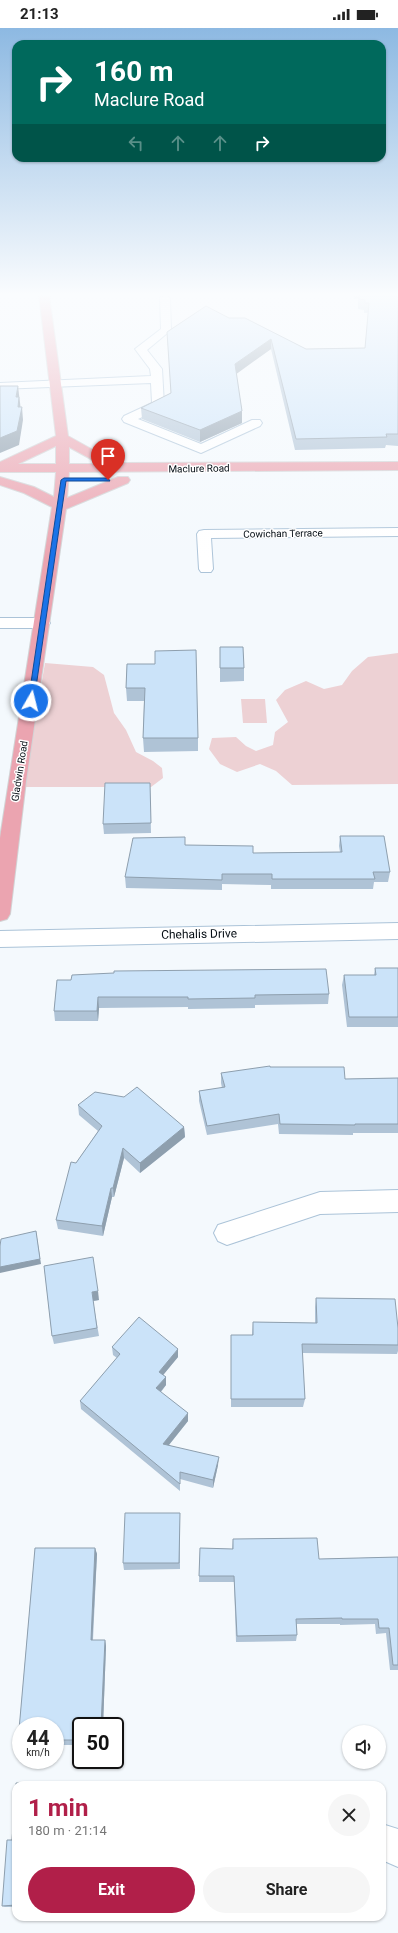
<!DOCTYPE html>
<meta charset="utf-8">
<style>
:root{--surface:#fff;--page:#f6f6f6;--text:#222;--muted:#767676;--accent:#b11f49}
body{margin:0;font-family:Roboto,sans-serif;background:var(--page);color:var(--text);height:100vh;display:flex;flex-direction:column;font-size:15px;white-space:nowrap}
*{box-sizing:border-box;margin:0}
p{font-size:13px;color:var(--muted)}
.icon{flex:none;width:22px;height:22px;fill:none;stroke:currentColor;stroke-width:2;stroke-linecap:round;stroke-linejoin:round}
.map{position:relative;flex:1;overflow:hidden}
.details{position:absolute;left:12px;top:1753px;width:374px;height:140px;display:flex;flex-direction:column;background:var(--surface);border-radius:12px;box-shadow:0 1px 3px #0004}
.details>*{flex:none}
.top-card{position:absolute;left:12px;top:12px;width:374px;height:122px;border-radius:12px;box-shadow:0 1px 3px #0004;background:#00695c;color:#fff;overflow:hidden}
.controls{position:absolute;left:342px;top:1697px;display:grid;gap:8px}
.controls a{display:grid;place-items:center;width:44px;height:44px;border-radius:50%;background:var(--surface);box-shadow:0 1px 3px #0004;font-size:20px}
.speed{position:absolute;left:12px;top:1689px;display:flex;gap:8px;font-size:20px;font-weight:700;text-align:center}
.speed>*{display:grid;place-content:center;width:52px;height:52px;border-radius:50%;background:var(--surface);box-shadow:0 1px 3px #0004;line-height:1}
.speed small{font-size:10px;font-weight:400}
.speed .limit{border:2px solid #111;border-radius:6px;background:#fff;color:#111}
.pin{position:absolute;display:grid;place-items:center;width:34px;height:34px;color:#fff;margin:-41px -17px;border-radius:50% 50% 50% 0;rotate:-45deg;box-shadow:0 0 4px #0007}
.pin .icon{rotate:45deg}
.me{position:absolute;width:44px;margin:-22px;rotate:8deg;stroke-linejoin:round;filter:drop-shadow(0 0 3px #0008)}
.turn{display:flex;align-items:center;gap:14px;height:84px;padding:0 16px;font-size:18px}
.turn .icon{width:52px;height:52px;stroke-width:2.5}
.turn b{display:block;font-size:28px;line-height:34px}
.lanes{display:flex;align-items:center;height:38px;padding:0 16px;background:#0003;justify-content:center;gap:20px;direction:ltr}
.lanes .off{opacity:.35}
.round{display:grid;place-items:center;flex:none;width:42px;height:42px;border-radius:21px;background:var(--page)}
.head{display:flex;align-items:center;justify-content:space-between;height:68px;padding:0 16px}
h1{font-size:24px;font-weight:700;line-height:30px;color:var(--accent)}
.cta{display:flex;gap:8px;margin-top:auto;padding:8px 16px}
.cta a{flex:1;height:46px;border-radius:24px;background:var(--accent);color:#fff;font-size:16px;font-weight:700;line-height:46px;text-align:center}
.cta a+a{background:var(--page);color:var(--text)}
.status{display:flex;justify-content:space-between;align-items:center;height:28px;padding:0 20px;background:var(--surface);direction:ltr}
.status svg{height:11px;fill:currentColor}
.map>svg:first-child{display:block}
</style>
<div class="status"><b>21:13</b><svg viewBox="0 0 49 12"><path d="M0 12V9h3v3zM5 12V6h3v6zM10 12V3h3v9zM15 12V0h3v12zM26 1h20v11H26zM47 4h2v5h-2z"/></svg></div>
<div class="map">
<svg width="398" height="1905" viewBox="0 0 398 1905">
<rect width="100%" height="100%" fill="#f4f9fd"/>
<g fill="#edd1d4">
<polygon points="398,625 398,756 292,757 276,743 260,736 237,744 220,736 209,721 212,710 236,709 246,718 256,723 273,717 275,704 288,694 276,672 285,662 306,653 324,661 342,657 352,643 368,629"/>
<polygon points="45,635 93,639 104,647 114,685 126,702 136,724 153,733 162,740 163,750 151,759 24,759"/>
<polygon points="241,671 265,671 267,695 243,695"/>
</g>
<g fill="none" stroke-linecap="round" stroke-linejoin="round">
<g stroke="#abc3d8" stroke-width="2">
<g id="minor">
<polygon points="165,267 170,270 171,302 147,322 162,341 164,377 162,380 138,391 201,416 252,392 260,392 262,395 260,398 201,425 124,394 122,391 124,388 152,375 151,355 0,361 0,355 151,348 150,341 135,321 161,301 160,270"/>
<polygon points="398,500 398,508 211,510 213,541 211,544 201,544 199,541 197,506 199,503 204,502"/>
<polygon points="0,590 42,590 48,592 50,595 48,598 42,600 0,600"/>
<polygon points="398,895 398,911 0,919 0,903"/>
<polygon points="398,1162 398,1184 320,1186 227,1217 218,1213 214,1205 218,1197 320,1164"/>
<polygon points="382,1796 398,1801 398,1839 382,1832"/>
</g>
</g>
<g stroke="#d2d3d5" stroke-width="2">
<path id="major" d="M39,267h10l19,141 34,19 19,8 277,-1v8l-329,2 -2,26 51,-21h10l2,3 -2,3 -62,26 -40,272 -16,133 -3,5 -7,2v-83l52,-331 -28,-14 -24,-8v-8l34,10 20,10 2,-25h-56v-10l56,-26zM56,418v18h-38zM69,419l31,17h-31z"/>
</g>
<use href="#minor" fill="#fff" fill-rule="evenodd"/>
<use href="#major" fill="#eba4b0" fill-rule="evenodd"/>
</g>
<g fill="#afc3d6">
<polygon points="354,267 398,267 398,418 386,417 385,420 295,422 271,321 236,345 242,383 242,395 200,414 142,391 141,380 171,365 167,304 229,290 306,321 365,320 368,285 364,285 364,282 358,281 358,271 354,271"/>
<polygon points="220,619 244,640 244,653 220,654"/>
<polygon points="127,636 198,710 198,723 144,724 143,710 144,673 127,673 126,660"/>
<polygon points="150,755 151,805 104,806 103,796"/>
<polygon points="340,808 390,844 388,854 374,854 373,861 271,861 271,857 222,856 222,862 126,860 125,849 185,817 253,825 340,824 339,818"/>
<polygon points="375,940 398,940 398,999 347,999 342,957 344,947 374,947"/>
<polygon points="57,952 329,966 328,976 255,977 255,980 188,981 188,979 99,980 98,993 55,993 54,983"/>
<polygon points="270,1039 345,1051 398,1050 398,1105 353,1105 353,1107 279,1106 278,1096 207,1107 199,1073 199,1063 222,1060 221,1055 221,1045"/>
<polygon points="78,1077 184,1099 185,1109 140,1145 124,1130 114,1169 112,1169 103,1208 58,1201 56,1192 76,1135 98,1103 79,1087"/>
<polygon points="44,1238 99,1272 93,1273 99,1308 54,1316 52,1308"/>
<polygon points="316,1270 398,1300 398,1323 397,1326 302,1325 305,1371 303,1379 231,1379 231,1307 252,1307 253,1294 315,1295 315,1279"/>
<polygon points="112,1319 178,1329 163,1347 166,1349 166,1357 161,1364 188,1393 169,1417 218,1437 213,1460 180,1451 180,1463 81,1381 80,1373 117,1330 113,1327"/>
<polygon points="180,1485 180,1541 124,1542 123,1535"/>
<polygon points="233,1511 319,1531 398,1529 398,1642 390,1642 386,1605 376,1606 375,1596 340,1597 340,1596 297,1596 297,1607 296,1613 236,1614 234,1554 199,1554 200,1520 232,1521"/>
<polygon points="35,1520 95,1520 97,1526 93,1612 105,1612 106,1618 103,1698 81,1698 81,1717 55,1717 55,1698 21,1698 21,1717 18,1713"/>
<polygon points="16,1759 16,1879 5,1879 2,1878 12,1812"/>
</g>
<g fill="#8e9fae">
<polygon points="271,311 271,321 235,347 235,336"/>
<polygon points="18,358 21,383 19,392 16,369"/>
<polygon points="22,379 23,392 19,417 0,425 0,410"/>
<polygon points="242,383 242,395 200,414 200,402"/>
<polygon points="98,969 99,980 98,993 97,983"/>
<polygon points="184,1099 185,1109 140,1145 140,1135"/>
<polygon points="123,1120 124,1130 114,1169 113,1160"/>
<polygon points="111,1160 112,1169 103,1208 102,1198"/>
<polygon points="36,1203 41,1236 0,1245 0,1239"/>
<polygon points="98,1263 99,1272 93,1273 92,1264"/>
<polygon points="178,1321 178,1329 159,1352 159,1344"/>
<polygon points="166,1349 166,1357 157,1368 156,1360"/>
<polygon points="188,1385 188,1393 164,1423 163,1416"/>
<polygon points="219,1429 218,1437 213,1460 213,1452"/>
<polygon points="95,1520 97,1526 92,1618 91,1612"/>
<polygon points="105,1612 106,1618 103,1698 101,1698"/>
</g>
<g fill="#cbe3f9" stroke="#8e9fae">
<polygon points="359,267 398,267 398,406 386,406 387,409 296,411 271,311 235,336 242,383 200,402 141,380 171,365 167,304 206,278 229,290 245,290 306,321 365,320 369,275 365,275 365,272 359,271"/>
<polygon points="0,358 18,358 16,369 19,369 18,379 22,379 17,403 0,410"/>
<polygon points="220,619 243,619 244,640 220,640"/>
<polygon points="196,622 198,710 143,710 145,660 126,660 127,636 155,636 155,623"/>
<polygon points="105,755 150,755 151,795 103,796"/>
<polygon points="340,808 384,808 390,844 373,844 375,851 272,851 272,846 222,846 222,852 125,849 133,810 185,809 185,817 253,818 253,825 342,824"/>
<polygon points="375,940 398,940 398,989 349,989 344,947 376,947"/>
<polygon points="326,941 329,966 255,967 255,970 188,971 188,969 98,969 97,983 54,983 57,952 71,952 72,947 114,945 114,943"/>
<polygon points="270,1038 270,1039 344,1039 345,1051 398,1050 398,1096 355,1096 355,1097 280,1096 279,1086 207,1098 199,1063 225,1059 221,1045"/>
<polygon points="137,1059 184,1099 140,1135 123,1120 113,1160 111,1160 102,1198 56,1192 71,1134 76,1135 102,1098 78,1077 95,1064 124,1069"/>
<polygon points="36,1203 40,1231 0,1239 0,1218 1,1211"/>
<polygon points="93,1229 98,1263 92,1264 97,1300 52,1308 44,1238"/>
<polygon points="316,1270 395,1271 398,1300 398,1317 302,1316 305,1371 231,1371 231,1307 253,1307 253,1294 317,1295"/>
<polygon points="139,1289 178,1321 159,1344 166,1349 156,1360 188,1385 163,1416 219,1429 213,1452 180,1444 180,1456 80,1373 120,1326 112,1319"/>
<polygon points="125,1485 180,1485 179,1535 123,1535"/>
<polygon points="317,1510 319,1531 398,1529 398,1637 393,1637 389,1600 379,1600 378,1591 342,1591 342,1590 296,1591 297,1607 237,1608 234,1548 199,1548 200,1520 233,1521 233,1511"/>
<polygon points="35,1520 95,1520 91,1612 105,1612 101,1698 81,1698 81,1712 55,1712 55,1698 21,1698 21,1713 18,1713"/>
<polygon points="80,1754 80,1757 16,1757 16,1755"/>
<polygon points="16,1759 16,1877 2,1878 7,1812 12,1812"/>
</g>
<linearGradient id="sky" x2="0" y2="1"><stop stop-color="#8db9e2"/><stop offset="0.5" stop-color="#fafcfe"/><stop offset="1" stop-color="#fafcfe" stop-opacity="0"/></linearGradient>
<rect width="398" height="533" fill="url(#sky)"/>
<polygon fill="#1a73e8" stroke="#114b97" points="108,450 110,453 66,453 34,673 28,675 61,452 64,450"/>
<g text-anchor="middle" stroke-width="3" stroke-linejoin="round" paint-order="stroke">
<g font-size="10" fill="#050d14" stroke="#fff">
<text transform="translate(199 440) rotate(-1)" y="4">Maclure Road</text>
<text transform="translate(283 505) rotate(-1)" y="4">Cowichan Terrace</text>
<text transform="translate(19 743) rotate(-81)" y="4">Gladwin Road</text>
</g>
<g font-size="12" fill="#050d14" stroke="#fff">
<text transform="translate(199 906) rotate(-1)" y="4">Chehalis Drive</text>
</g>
</g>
</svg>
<div class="controls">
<a><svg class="icon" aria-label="sound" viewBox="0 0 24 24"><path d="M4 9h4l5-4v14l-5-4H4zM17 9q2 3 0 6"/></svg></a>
</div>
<div class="speed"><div>44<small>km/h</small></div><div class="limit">50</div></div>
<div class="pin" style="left:108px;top:452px;background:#d93025"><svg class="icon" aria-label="arrive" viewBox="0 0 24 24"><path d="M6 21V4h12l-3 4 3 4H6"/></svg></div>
<svg class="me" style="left:31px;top:673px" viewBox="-20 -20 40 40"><circle r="17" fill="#1a73e8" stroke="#fff" stroke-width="3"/><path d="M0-11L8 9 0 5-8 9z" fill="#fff"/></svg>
<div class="top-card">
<div class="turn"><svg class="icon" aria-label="right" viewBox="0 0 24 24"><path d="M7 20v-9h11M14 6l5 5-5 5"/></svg><div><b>160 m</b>Maclure Road</div></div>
<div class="lanes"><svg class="icon off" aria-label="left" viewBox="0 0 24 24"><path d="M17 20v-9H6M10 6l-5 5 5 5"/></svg><svg class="icon off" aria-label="ahead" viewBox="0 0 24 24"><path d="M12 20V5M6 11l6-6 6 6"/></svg><svg class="icon off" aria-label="ahead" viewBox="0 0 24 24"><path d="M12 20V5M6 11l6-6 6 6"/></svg><svg class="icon" aria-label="right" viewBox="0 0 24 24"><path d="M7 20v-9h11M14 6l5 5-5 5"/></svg></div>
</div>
<section class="details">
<div class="head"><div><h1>1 min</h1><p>180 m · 21:14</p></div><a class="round"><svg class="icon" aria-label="close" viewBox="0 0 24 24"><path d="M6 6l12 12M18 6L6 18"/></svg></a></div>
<div class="cta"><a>Exit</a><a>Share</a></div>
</section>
</div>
